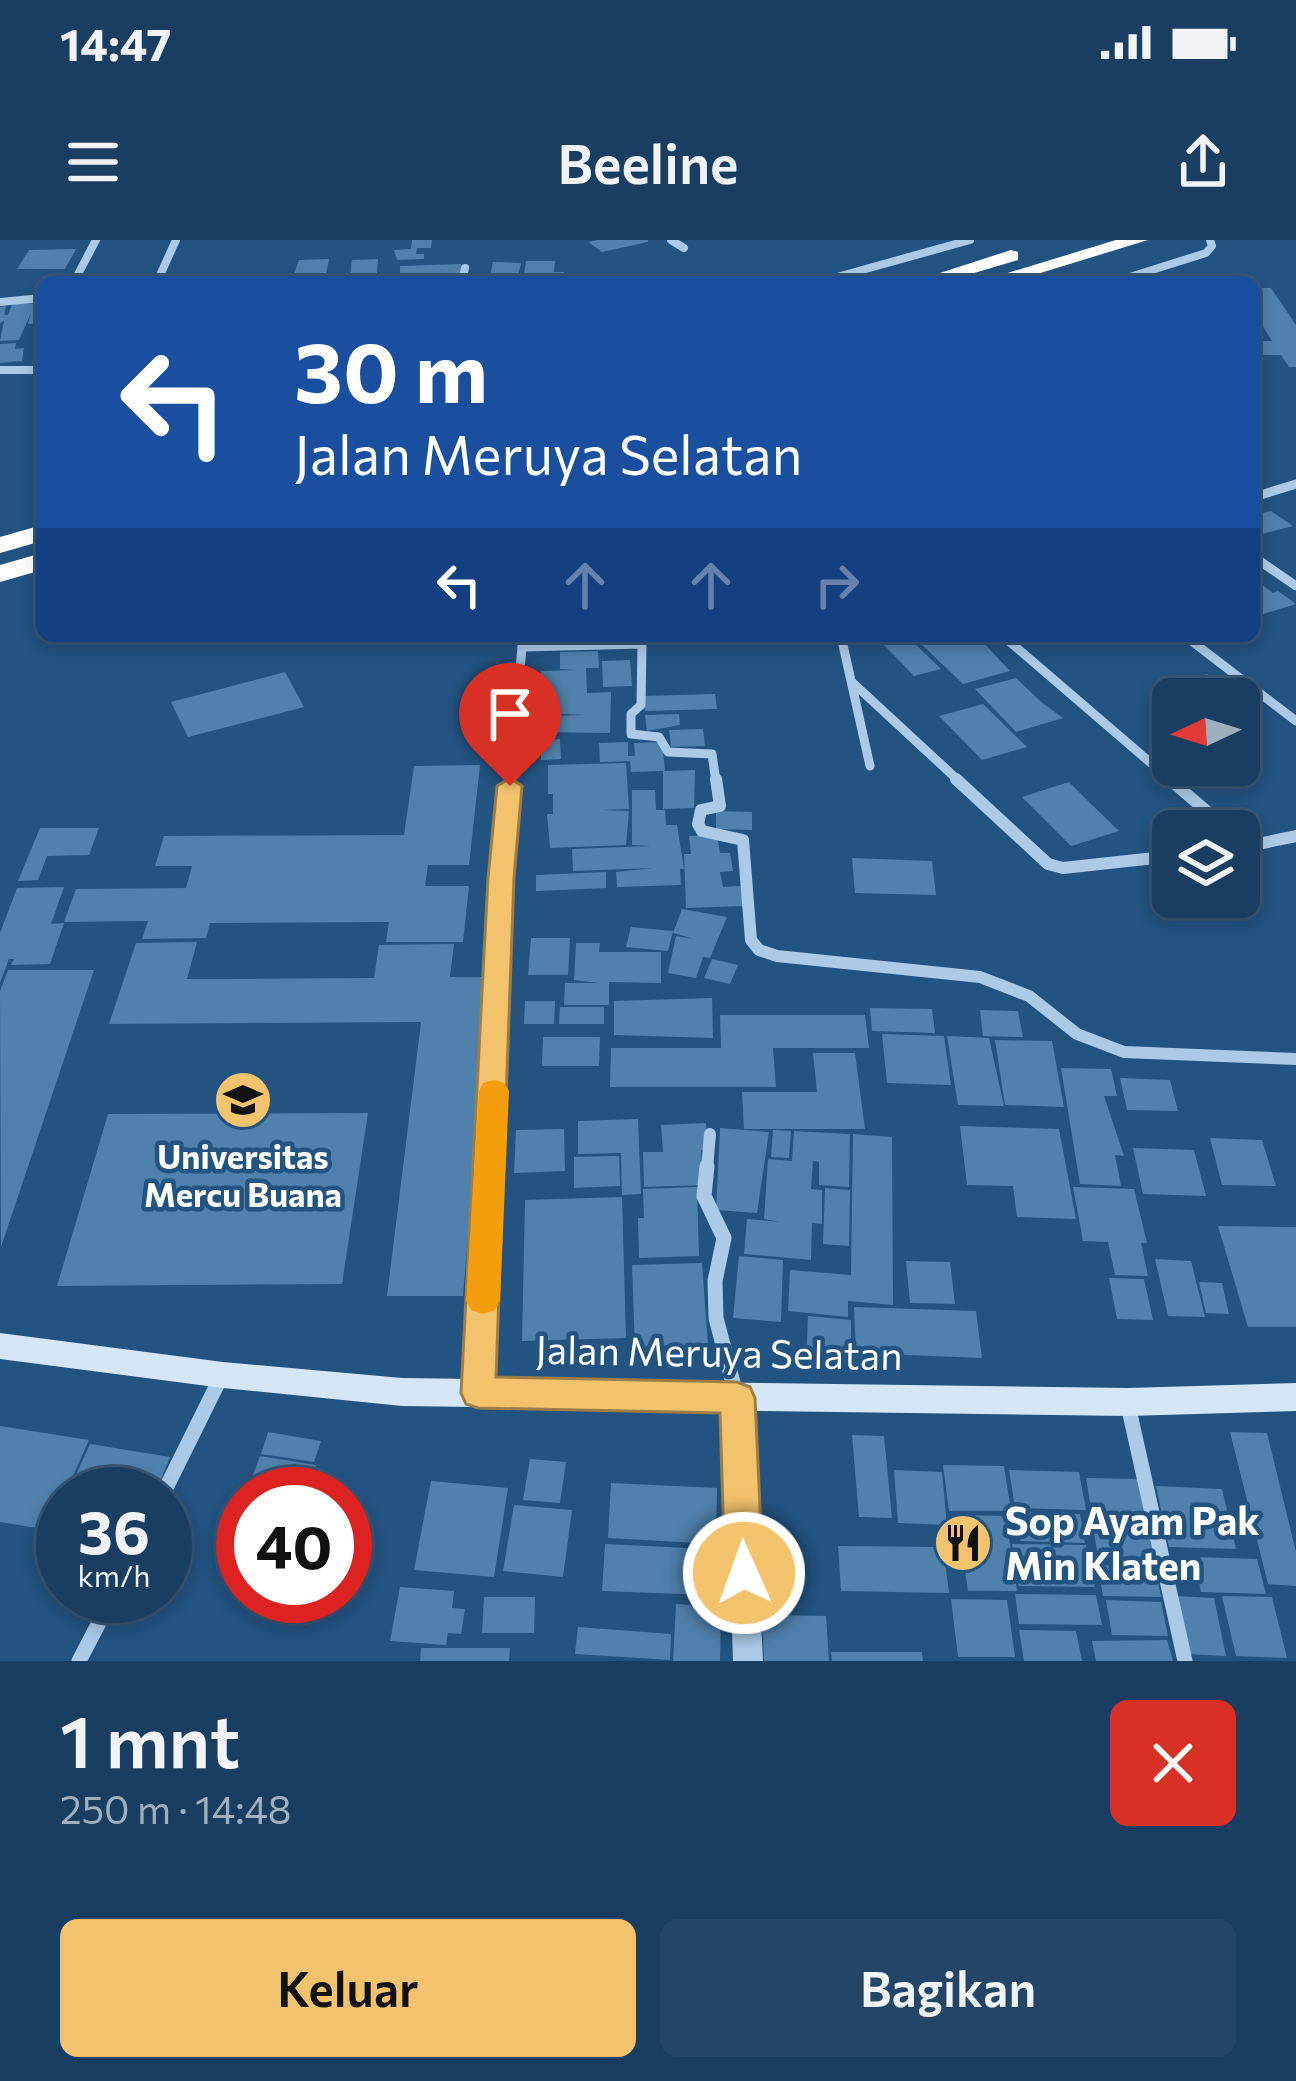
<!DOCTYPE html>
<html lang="id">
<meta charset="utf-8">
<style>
:root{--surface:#1a3e61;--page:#234567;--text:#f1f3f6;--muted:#9faebd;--line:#385776;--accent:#f3c26d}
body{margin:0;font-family:Commissioner,sans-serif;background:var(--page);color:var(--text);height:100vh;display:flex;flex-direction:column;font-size:45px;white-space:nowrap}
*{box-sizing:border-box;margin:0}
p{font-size:39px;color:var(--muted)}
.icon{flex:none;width:66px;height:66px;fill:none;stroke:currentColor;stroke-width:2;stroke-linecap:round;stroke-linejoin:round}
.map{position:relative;height:1421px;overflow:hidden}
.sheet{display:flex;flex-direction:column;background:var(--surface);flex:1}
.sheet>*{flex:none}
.guide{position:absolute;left:36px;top:36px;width:1224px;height:366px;border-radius:18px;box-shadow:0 6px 18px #0003,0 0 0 3px var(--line);background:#1a4fa0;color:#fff;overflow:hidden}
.needle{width:78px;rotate:266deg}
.controls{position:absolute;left:1152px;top:438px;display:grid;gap:24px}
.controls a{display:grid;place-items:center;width:108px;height:108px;border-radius:18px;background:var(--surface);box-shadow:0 6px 18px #0003,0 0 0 3px var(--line);font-size:60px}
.speed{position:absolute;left:36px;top:1227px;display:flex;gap:24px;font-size:60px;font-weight:700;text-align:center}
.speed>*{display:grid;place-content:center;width:156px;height:156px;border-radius:50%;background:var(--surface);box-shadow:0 6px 18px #0003,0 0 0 3px var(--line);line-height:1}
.speed small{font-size:30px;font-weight:400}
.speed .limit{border:18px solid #d22;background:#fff;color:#111}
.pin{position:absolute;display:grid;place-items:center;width:102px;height:102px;color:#fff;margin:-123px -51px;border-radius:50% 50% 50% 0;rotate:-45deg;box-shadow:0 0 12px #0007}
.pin .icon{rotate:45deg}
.me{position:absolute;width:132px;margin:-66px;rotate:358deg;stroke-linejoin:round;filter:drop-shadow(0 0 9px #0008)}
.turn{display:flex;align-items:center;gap:42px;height:252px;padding:0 60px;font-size:54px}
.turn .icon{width:156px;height:156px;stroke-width:2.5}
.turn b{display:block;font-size:84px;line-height:102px}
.lanes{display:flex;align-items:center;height:114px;padding:0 60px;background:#0003;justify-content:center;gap:60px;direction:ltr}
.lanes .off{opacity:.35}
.round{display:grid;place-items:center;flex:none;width:126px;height:126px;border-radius:18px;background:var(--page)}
.overview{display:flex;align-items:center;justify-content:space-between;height:204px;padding:0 60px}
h1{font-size:72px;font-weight:600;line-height:90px}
.primary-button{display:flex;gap:24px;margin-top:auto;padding:24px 60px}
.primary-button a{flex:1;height:138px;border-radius:18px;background:var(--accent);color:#111;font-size:48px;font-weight:600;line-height:138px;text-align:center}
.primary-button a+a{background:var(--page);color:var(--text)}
.status{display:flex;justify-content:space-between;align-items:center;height:84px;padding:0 60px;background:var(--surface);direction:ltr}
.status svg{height:33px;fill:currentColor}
header{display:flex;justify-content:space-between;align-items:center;height:156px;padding:0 60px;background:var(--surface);font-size:54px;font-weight:600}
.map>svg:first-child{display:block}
</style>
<div class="status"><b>14:47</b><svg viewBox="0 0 49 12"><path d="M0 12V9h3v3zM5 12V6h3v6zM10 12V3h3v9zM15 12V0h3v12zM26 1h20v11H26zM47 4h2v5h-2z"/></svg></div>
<header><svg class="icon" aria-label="menu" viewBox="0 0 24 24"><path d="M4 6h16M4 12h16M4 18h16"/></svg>Beeline<svg class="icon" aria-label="share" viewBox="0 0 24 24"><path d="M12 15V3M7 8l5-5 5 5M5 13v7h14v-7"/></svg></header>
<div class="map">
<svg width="1296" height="1421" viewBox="0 0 1296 1421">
<rect width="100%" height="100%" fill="#235381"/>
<g fill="#5080ac">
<polygon points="412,0 432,0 431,8 417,8 416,14 424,14 424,19 397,20 394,10 411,9"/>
<polygon points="598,0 648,0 648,2 602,12 588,2"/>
<polygon points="76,9 65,29 17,29 29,10"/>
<polygon points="329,19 325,40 291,42 299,20"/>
<polygon points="378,19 377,34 350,35 352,20"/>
<polygon points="526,21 555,21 554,32 564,32 563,42 523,42"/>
<polygon points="493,22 521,23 517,41 489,41"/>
<polygon points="461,24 461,35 444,35 444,42 423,42 423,36 434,33 419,34 419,41 382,42 383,34 400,34 400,26"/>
<polygon points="1254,48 1271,48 1296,85 1296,127 1289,127 1281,115 1254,115 1254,101 1272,101 1254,72"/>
<polygon points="42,63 42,102 36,103 40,83 28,84 31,73 19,100 0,101 4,81 0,83 0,67 6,66 4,75 8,75 12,64"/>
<polygon points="16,103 15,109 24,108 22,121 0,123 0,104"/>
<polygon points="1271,271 1293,286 1257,295 1254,275"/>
<polygon points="1254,339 1273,353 1278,351 1296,364 1260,375 1254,370"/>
<polygon points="890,396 907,396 941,429 914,436 878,399"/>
<polygon points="970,396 980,399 1010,431 963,444 915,398"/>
<polygon points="598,411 599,428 586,428 587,453 611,452 610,493 540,492 541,476 585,475 540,473 541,431 577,430 560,429 560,412"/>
<polygon points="630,420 632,446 603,447 602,421"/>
<polygon points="285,432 304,467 188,497 171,462"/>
<polygon points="1207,434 1231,454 1174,459 1161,448"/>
<polygon points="1016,438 1040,461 1063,478 1016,492 975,449"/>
<polygon points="715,454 717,469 645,471 644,456"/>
<polygon points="983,464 1027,507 982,520 939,476"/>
<polygon points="679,474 680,485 647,491 645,475"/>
<polygon points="703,489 705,506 671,507 669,490"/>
<polygon points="560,499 561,519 541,520 541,500"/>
<polygon points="628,502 628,516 635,516 634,503 662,502 665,531 631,532 630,521 600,522 599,503"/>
<polygon points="626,523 629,569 601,570 629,571 626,605 550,608 547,574 553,574 553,554 548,554 548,525"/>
<polygon points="480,525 469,625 428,625 425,646 469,646 463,702 386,702 389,682 210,683 206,698 142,699 148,681 64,682 76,649 186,648 192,626 155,626 164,596 404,595 414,526"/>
<polygon points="695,530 694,568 663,569 663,531"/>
<polygon points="1069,542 1086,559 1119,591 1071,606 1022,557"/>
<polygon points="632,550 655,550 656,570 665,570 666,585 677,585 684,629 680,629 681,645 617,647 616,632 653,628 573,631 572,609 651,606 632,605"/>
<polygon points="716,571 752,572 752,590 716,589"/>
<polygon points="40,588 99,588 89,615 47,616 38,640 18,641"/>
<polygon points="717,595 720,613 730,613 733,631 720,632 723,647 741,646 744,666 686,668 684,614 691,614 689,596"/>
<polygon points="852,618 932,621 936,655 855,653"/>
<polygon points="606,632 606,648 536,651 536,635"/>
<polygon points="64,647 51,684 64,683 50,724 11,725 14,719 9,719 0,743 0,693 17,648"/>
<polygon points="682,669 727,677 710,718 703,717 696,738 668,733 676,696 694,699 673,693"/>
<polygon points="631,687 673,691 668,711 626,707"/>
<polygon points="531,698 570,698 568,735 528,735"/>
<polygon points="197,702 187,739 374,738 379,705 454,704 450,737 490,737 463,1056 387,1056 421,782 109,784 136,703"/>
<polygon points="576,703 600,703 599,712 661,712 661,743 609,742 609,765 564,765 565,743 599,743 574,740"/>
<polygon points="712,719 738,725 730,744 704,738"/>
<polygon points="8,730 94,730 1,1007 0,751"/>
<polygon points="712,758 713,798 614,795 614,761"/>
<polygon points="525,761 555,761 554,784 524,784"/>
<polygon points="560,767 604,767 604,784 559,784"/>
<polygon points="870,768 932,769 935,793 872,791"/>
<polygon points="980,770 1018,771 1023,797 983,796"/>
<polygon points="720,775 865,775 869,808 773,808 776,847 610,847 611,808 721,808"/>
<polygon points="882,794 944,796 951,845 887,843"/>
<polygon points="947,796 989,798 1004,866 958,865"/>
<polygon points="543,797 600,797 599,826 542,826"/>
<polygon points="995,800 1052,801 1064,867 1005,865"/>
<polygon points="813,813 855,813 865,889 744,889 742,852 817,852"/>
<polygon points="1061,828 1111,829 1117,856 1104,856 1124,916 1115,915 1121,946 1080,944"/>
<polygon points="1120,838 1170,840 1178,871 1127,870"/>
<polygon points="368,873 342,1044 57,1046 108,874"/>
<polygon points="638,879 641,954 622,955 621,913 578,914 578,881"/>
<polygon points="706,883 708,910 701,910 703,945 644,947 643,912 663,912 661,885"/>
<polygon points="960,886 1059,889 1076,979 1017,977 1013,946 967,945"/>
<polygon points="720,888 769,892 757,973 716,970"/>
<polygon points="564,889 565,931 514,933 516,890"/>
<polygon points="773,890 791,891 789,918 771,917"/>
<polygon points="794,891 850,894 849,947 819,945 819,922 813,921 811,949 822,950 822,984 812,983 811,1020 744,1014 747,979 780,982 764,979 768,919 792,921"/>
<polygon points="853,894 892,897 893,1065 848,1061 848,1077 788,1071 790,1030 851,1035"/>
<polygon points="1210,898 1262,900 1276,946 1222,945"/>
<polygon points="1133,908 1194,910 1206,956 1143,954"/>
<polygon points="619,916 620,946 574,948 574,917"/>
<polygon points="697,947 699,1016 639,1018 638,978 644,978 643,949"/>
<polygon points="1073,947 1134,949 1147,1003 1141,1003 1148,1036 1115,1035 1108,1002 1083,1001"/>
<polygon points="825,948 850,950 849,1006 823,1004"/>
<polygon points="622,957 626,1098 522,1101 525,960"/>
<polygon points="1218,986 1296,987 1296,1087 1248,1087"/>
<polygon points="739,1016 783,1020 781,1082 733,1078"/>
<polygon points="1155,1019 1191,1021 1205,1077 1168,1076"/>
<polygon points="906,1021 950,1022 955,1064 910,1063"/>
<polygon points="702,1023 708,1104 635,1107 632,1025"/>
<polygon points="1109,1038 1144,1039 1153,1080 1117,1079"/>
<polygon points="1199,1042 1222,1043 1229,1074 1206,1073"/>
<polygon points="854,1067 976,1071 982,1118 856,1113"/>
<polygon points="808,1076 851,1080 851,1131 806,1126"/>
<polygon points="0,1186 89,1200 49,1290 0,1282"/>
<polygon points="268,1192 321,1201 314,1222 261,1214"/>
<polygon points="1230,1192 1267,1193 1296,1312 1296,1346 1268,1344"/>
<polygon points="852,1195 884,1196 892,1278 859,1277"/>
<polygon points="90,1204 170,1217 155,1254 67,1254"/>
<polygon points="260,1216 316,1225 306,1254 246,1254"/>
<polygon points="530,1219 566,1222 560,1263 523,1260"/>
<polygon points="943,1225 1004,1226 1011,1271 949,1271"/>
<polygon points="894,1230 942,1232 947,1285 898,1283"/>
<polygon points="1009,1230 1079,1232 1086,1270 1015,1268"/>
<polygon points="1086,1238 1142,1239 1150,1277 1092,1275"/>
<polygon points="431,1241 508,1248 494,1337 414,1330"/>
<polygon points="611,1243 717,1248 716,1304 608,1298"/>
<polygon points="1156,1246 1222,1249 1236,1309 1169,1307"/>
<polygon points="514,1265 572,1270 563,1337 503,1331"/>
<polygon points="1016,1272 1080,1274 1085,1303 1020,1301"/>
<polygon points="957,1275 1006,1276 1017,1351 968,1351"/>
<polygon points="1092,1280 1149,1282 1157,1319 1098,1318"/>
<polygon points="605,1304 708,1309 707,1355 602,1351"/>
<polygon points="1012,1304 1086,1305 1095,1347 1019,1346"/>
<polygon points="838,1306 943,1307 949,1353 841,1351"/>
<polygon points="1194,1317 1257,1319 1266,1354 1201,1352"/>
<polygon points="1098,1325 1155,1327 1161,1357 1103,1356"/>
<polygon points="400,1347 454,1351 452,1368 465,1369 461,1394 448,1393 446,1405 390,1401"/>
<polygon points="1015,1354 1096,1355 1102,1385 1019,1384"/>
<polygon points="1175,1356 1214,1358 1226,1416 1187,1414"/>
<polygon points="1222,1356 1272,1357 1287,1418 1236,1416"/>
<polygon points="484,1357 535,1357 534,1393 482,1393"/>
<polygon points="951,1359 1007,1360 1015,1417 958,1417"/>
<polygon points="1106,1360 1161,1362 1168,1396 1112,1395"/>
<polygon points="676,1364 721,1367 720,1421 673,1421"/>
<polygon points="762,1375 826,1376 829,1421 764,1421"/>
<polygon points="578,1387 671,1394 670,1420 575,1414"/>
<polygon points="1019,1390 1076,1391 1082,1421 1024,1421"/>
<polygon points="1167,1400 1173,1421 1096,1421 1092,1401"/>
<polygon points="421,1408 510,1408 509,1421 420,1421"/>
<polygon points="831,1412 922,1412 923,1421 832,1421"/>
</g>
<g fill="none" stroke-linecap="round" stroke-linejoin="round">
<g stroke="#aacae7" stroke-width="8">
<polyline points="671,0 684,8"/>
<polyline points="75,40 96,0"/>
<polyline points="157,42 176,0"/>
<polyline points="462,42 465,28"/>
<polyline points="819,42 970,0"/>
<polyline points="1114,42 1206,13 1212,6 1210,0"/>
<polyline points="0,62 42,58"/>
<polyline points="0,130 42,130"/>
</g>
<g stroke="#aacae7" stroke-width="9">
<polyline points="1254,257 1296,244"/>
<polyline points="1254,317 1296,346"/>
<polyline points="841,396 870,526"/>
<polyline points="1003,396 1173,542"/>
<polyline points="1185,396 1296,481"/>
<polyline points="522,407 642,404 641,465 631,474 631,494 659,497 668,512 712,514 716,542"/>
<polyline points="853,443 960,542"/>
<polyline points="510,542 523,396"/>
</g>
<g stroke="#aacae7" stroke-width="12">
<polyline points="716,539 720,566 701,570 698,584 702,591 743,600 751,700 759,710 777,716 980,737 1029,756 1077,794 1124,812 1296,819"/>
<polyline points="956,539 1048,624 1063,628 1173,616"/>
<polyline points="1169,539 1230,591"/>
<polyline points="1239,608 1296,596"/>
<polyline points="488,929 510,539"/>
<polyline points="707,929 710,894"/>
</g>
<g stroke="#aacae7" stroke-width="15">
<polyline points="707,926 704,956 724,998 715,1041 716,1078 737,1158"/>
<polyline points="478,1151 488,926"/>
<polyline points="1128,1165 1185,1421"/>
<polyline points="163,1254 221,1137"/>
<polyline points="79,1421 113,1356"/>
</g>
<polygon fill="#aacae7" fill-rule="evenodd" points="737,1146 747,1149 750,1158 763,1421 733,1421 724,1158 727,1149"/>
<polygon fill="#d4e6f6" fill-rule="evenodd" points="0,1093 223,1122 402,1138 1128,1148 1296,1143 1296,1171 1128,1176 402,1166 223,1148 0,1119"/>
<g fill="#fff" fill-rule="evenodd">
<polygon points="1116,0 1148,0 1011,42 978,42"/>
<polygon points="1011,10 1018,12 1018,20 944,42 912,42"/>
<polygon points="42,285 42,301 0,313 0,297"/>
<polygon points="42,313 42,330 0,342 0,325"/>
</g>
</g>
<polygon fill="#f3c26d" stroke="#9e7e47" stroke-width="3" points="510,538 522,546 514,638 496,1137 737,1142 750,1147 755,1158 763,1333 758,1346 744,1352 731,1346 725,1333 720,1173 478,1168 466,1164 461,1153 488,638 497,546"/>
<polygon fill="#f59e0b" points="494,840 504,843 509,851 500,1060 495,1070 483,1074 471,1070 466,1060 479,851 483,843"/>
<defs>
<g id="university-disc" transform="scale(3)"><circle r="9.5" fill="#f3c26d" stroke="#235381"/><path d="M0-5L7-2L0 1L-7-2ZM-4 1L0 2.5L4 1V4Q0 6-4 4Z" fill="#111"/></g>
<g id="restaurant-disc" transform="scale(3)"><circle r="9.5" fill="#f3c26d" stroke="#235381"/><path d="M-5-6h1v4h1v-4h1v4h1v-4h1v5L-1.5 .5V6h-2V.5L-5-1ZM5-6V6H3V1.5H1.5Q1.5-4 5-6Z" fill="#111"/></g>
</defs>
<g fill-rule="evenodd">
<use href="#university-disc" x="243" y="860"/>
<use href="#restaurant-disc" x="963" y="1303"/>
</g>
<g text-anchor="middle" stroke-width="9" stroke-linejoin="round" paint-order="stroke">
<g font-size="33" font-weight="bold" fill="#fff" stroke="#235381">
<text x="243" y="929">Universitas<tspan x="243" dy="38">Mercu Buana</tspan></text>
</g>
<g font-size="39" fill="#fff" stroke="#235381">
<text transform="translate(719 1113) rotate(1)" y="14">Jalan Meruya Selatan</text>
</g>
<g font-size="39" font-weight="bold" fill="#fff" stroke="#235381" text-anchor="start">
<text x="1005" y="1295">Sop Ayam Pak<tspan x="1005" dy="45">Min Klaten</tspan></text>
</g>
</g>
</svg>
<div class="controls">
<a><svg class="needle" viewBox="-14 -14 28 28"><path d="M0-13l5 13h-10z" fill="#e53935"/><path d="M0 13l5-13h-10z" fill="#9faebd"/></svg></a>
<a><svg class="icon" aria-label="layers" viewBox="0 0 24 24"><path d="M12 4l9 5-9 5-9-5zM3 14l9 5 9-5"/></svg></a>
</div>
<div class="speed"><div>36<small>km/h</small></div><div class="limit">40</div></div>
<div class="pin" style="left:510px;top:546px;background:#d93025"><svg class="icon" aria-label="arrive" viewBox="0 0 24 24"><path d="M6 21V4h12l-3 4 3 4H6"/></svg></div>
<svg class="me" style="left:744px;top:1333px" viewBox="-20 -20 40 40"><circle r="17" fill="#f3c26d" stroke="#fff" stroke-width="3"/><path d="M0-11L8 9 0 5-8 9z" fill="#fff"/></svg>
<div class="guide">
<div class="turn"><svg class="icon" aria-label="left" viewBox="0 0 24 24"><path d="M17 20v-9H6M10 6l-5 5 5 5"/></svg><div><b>30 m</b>Jalan Meruya Selatan</div></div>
<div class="lanes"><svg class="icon" aria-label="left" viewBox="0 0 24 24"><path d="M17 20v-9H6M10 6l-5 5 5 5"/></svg><svg class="icon off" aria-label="ahead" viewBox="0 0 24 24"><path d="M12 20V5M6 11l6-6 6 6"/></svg><svg class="icon off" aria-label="ahead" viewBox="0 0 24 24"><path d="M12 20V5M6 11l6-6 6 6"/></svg><svg class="icon off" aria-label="right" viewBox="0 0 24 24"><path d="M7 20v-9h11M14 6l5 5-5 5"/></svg></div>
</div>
</div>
<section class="sheet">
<div class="overview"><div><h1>1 mnt</h1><p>250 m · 14:48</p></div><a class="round" style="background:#d93025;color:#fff"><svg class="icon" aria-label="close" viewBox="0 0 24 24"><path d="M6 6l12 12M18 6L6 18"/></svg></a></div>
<div class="primary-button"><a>Keluar</a><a>Bagikan</a></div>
</section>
